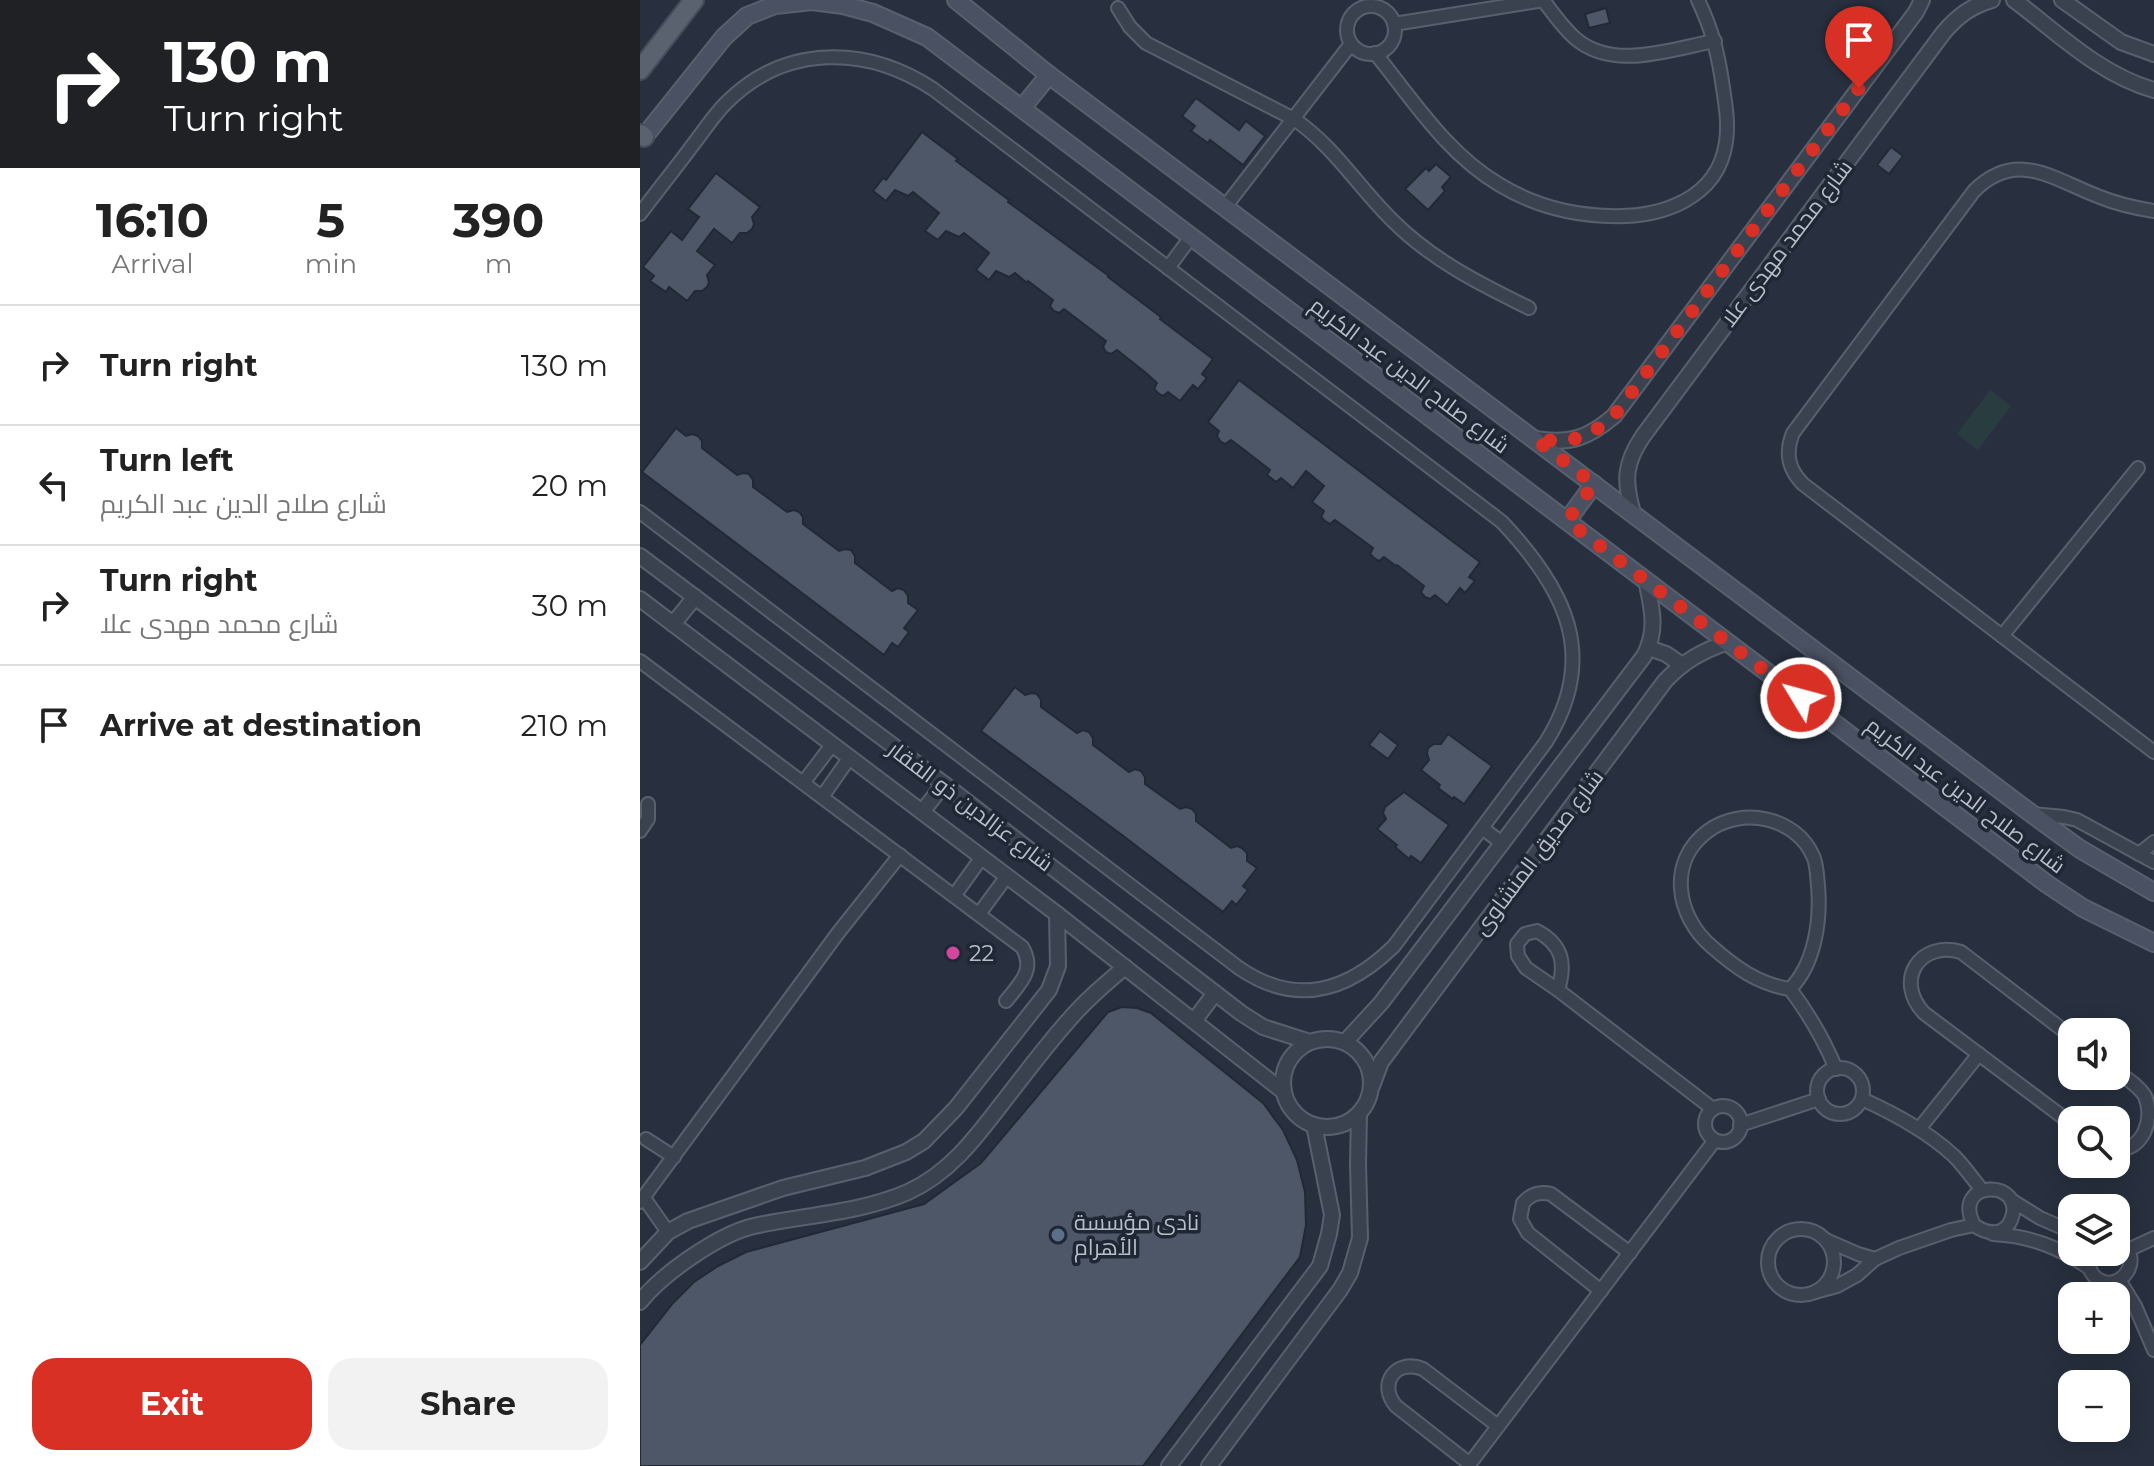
<!DOCTYPE html>
<meta charset="utf-8">
<style>
:root{--surface:#fff;--page:#f2f2f2;--text:#222;--muted:#767676;--line:#e0e0e0;--accent:#d93025}
body{margin:0;font-family:Montserrat,Cairo,sans-serif;background:var(--page);color:var(--text);height:100vh;display:flex;flex-direction:column;font-size:30px;white-space:nowrap}
*{box-sizing:border-box;margin:0}
p{font-size:26px;color:var(--muted)}
.icon{flex:none;width:44px;height:44px;fill:none;stroke:currentColor;stroke-width:2;stroke-linecap:round;stroke-linejoin:round}
.map{position:relative;flex:1;overflow:hidden}
.drawer{display:flex;flex-direction:column;background:var(--surface);width:640px}
.drawer>*{flex:none}
.banner{background:#202124;color:#fff;overflow:hidden}
.tools{position:absolute;left:1418px;top:1018px;display:grid;gap:16px}
.tools a{display:grid;place-items:center;width:72px;height:72px;border-radius:16px;background:var(--surface);box-shadow:0 4px 20px #0003;font-size:40px}
.pin{position:absolute;display:grid;place-items:center;width:68px;height:68px;color:#fff;margin:-82px -34px;border-radius:50% 50% 50% 0;rotate:-45deg;box-shadow:0 0 8px #0007}
.pin .icon{rotate:45deg}
.me{position:absolute;width:88px;margin:-44px;rotate:307deg;stroke-linejoin:round;filter:drop-shadow(0 0 6px #0008)}
.turn{display:flex;align-items:center;gap:28px;height:168px;padding:0 32px;font-size:36px}
.turn .icon{width:104px;height:104px;stroke-width:2.5}
.turn b{display:block;font-size:56px;line-height:68px}
.eta{display:flex;justify-content:space-evenly;align-items:center;height:136px;text-align:center}
.eta b{font-size:48px;font-weight:700;line-height:56px}
.primary-button{display:flex;gap:16px;margin-top:auto;padding:16px 32px}
.primary-button a{flex:1;height:92px;border-radius:24px;background:var(--accent);color:#fff;font-size:32px;font-weight:700;line-height:92px;text-align:center}
.primary-button a+a{background:var(--page);color:var(--text)}
ul{padding:0;list-style:none}
li{display:flex;align-items:center;gap:24px;height:120px;padding:0 32px;border-top:2px solid var(--line)}
li div{flex:1}
li b{display:block;font-size:30px}
li em{font-style:normal}
main{display:flex;flex:1;min-height:0}
.map>svg:first-child{display:block}
</style>
<main>
<section class="drawer">
<div class="banner">
<div class="turn"><svg class="icon" aria-label="right" viewBox="0 0 24 24"><path d="M7 20v-9h11M14 6l5 5-5 5"/></svg><div><b>130 m</b>Turn right</div></div>
</div>
<div class="eta">
<div><b>16:10</b><p>Arrival</p></div>
<div><b>5</b><p>min</p></div>
<div><b>390</b><p>m</p></div>
</div>
<ul>
<li><svg class="icon" aria-label="right" viewBox="0 0 24 24"><path d="M7 20v-9h11M14 6l5 5-5 5"/></svg><div><b>Turn right</b></div><em>130 m</em></li>
<li><svg class="icon" aria-label="left" viewBox="0 0 24 24"><path d="M17 20v-9H6M10 6l-5 5 5 5"/></svg><div><b>Turn left</b><p>شارع صلاح الدين عبد الكريم</p></div><em>20 m</em></li>
<li><svg class="icon" aria-label="right" viewBox="0 0 24 24"><path d="M7 20v-9h11M14 6l5 5-5 5"/></svg><div><b>Turn right</b><p>شارع محمد مهدى علا</p></div><em>30 m</em></li>
<li><svg class="icon" aria-label="arrive" viewBox="0 0 24 24"><path d="M6 21V4h12l-3 4 3 4H6"/></svg><div><b>Arrive at destination</b></div><em>210 m</em></li>
</ul>
<div class="primary-button"><a>Exit</a><a>Share</a></div>
</section>
<div class="map">
<svg width="1514" height="1466" viewBox="0 0 1514 1466">
<rect width="100%" height="100%" fill="#28303f"/>
<polygon fill="#293c40" points="1350,390 1371,406 1338,450 1317,434"/>
<g fill="#4e5768" stroke="#222936" stroke-width="2">
<polygon points="966,8 970,23 949,28 945,14"/>
<polygon points="556,98 599,130 606,121 625,136 603,165 570,140 568,143 551,131 555,126 542,116"/>
<polygon points="282,132 318,159 316,161 369,200 368,202 469,276 468,277 521,317 520,319 573,359 562,374 567,378 558,389 553,385 540,401 528,392 523,396 518,393 514,389 517,383 506,373 477,350 471,354 466,352 463,347 466,341 424,309 419,313 414,311 410,306 413,300 388,281 387,283 375,273 369,277 356,271 349,280 336,270 349,253 324,233 319,237 306,231 298,240 285,231 299,213 273,192 268,196 255,190 246,201 233,191 243,178 246,180"/>
<polygon points="1251,147 1263,156 1249,174 1237,165"/>
<polygon points="796,164 811,177 802,187 805,191 788,210 765,189 786,168 789,171"/>
<polygon points="76,173 120,207 112,217 114,224 112,229 107,233 100,233 92,243 74,229 57,251 75,265 67,275 69,282 67,287 62,291 55,291 47,301 29,287 26,292 10,281 14,276 3,267 31,231 42,240 59,217 48,209"/>
<polygon points="599,380 840,562 829,577 835,581 825,593 820,588 807,605 795,595 790,599 785,597 781,592 784,586 757,565 756,566 744,557 739,561 734,558 730,554 733,548 695,520 690,524 685,521 681,517 684,511 672,502 684,486 666,471 653,488 641,478 636,482 627,475 630,470 603,449 591,440 585,444 580,441 577,436 579,431 568,422"/>
<polygon points="36,428 46,436 52,434 58,436 62,441 62,448 97,475 103,473 109,474 113,480 113,487 147,512 154,510 159,512 163,517 163,524 199,551 205,549 211,550 215,556 215,563 252,591 258,588 264,590 268,596 268,603 278,610 264,628 269,632 258,647 252,643 244,655 2,472"/>
<polygon points="375,687 385,695 392,693 397,694 401,700 401,707 437,733 443,730 449,732 453,738 453,745 489,772 495,769 501,771 505,777 505,784 540,809 546,807 552,809 556,814 556,821 591,848 597,846 602,848 607,853 607,861 617,868 603,886 608,890 596,905 592,901 583,912 482,835 341,731"/>
<polygon points="740,731 758,745 748,759 729,745"/>
<polygon points="808,734 852,766 824,804 814,797 813,799 798,788 800,785 781,770 789,760 787,753 788,748 794,744 801,744"/>
<polygon points="764,792 809,825 781,863 771,856 769,859 755,847 757,845 737,829 746,819 743,813 745,807"/>
<polygon points="482,1007 497,1008 511,1013 623,1103 643,1130 657,1160 665,1192 666,1225 660,1257 503,1466 0,1466 0,1345 33,1303 54,1282 78,1266 106,1252 284,1204 341,1163 468,1012"/>
</g>
<g fill="none" stroke-linecap="round" stroke-linejoin="round">
<g stroke="#59606d" stroke-width="16">
<g id="minor">
<path d="M903,0c10,13 20,28 33,39 38,32 95,10 139,2"/>
<circle cx="731" cy="30" r="24"/>
<path d="M478,8l12,19 16,16 148,76c41,28 64,68 99,102 39,39 87,63 136,87"/>
<polyline points="754,24 904,0"/>
<path d="M735,53c38,47 72,101 125,132 33,20 72,30 110,31 51,2 108,-17 116,-74 3,-21 -1,-40 -4,-61 -5,-32 -10,-51 -24,-81"/>
<polyline points="585,207 711,44"/>
<path d="M1514,211c-19,-3 -37,-7 -54,-14 -46,-17 -83,-49 -126,-6l-181,242c-8,20 -5,36 10,51l351,268"/>
<path d="M0,214c17,-23 35,-45 52,-68 11,-14 21,-30 34,-43 59,-59 140,-58 207,-14l569,433c63,67 98,134 44,220l-152,204c-47,46 -98,61 -155,22l-599,-456"/>
<polyline points="528,268 551,237"/>
<polyline points="1362,636 1498,468"/>
<path d="M0,661l382,286c14,23 -2,36 -16,54"/>
<polyline points="163,783 192,745"/>
<polyline points="182,797 210,757"/>
<polyline points="1392,814 1424,817 1437,820 1514,862"/>
<polyline points="842,828 862,843"/>
<polyline points="0,831 8,819 8,804"/>
<polyline points="1499,854 1514,842"/>
<polyline points="314,896 342,857"/>
<polyline points="339,914 367,876"/>
<path d="M1150,989c25,-25 31,-69 28,-103 -1,-10 -1,-22 -5,-30 -17,-39 -71,-50 -105,-25 -41,30 -32,85 3,115 25,22 47,38 79,43 19,25 34,51 46,80"/>
<path d="M918,990c8,-26 5,-45 -21,-59l-12,3 -8,10 1,12 8,12 32,22 155,119"/>
<path d="M1432,1037l-111,-85c-42,-12 -67,29 -37,61l148,111"/>
<circle cx="1200" cy="1091" r="23"/>
<path d="M1476,1071c10,7 22,14 29,25 9,23 -1,54 -29,54"/>
<path d="M1222,1099c33,15 65,32 92,57 10,10 19,23 28,34"/>
<circle cx="1083" cy="1124" r="18"/>
<polyline points="1100,1125 1179,1099"/>
<polyline points="1279,1129 1339,1054"/>
<polyline points="6,1139 34,1157"/>
<polyline points="4,1198 28,1232"/>
<polyline points="1371,1200 1400,1218 1432,1232"/>
<polyline points="0,1202 198,933 260,855"/>
<circle cx="1161" cy="1262" r="33"/>
<path d="M1353,1234c37,2 66,13 96,34"/>
<polyline points="1186,1240 1218,1254 1235,1259"/>
<polyline points="1488,1250 1514,1238"/>
<path d="M1450,1252c-3,9 -2,17 4,24 23,23 56,-19 22,-36"/>
<polyline points="1479,1280 1495,1306 1514,1350"/>
<path d="M961,1291l-73,-58 -8,-14 3,-16c8,-9 16,-12 28,-9l79,59"/>
<path d="M1175,1292l22,-6 20,-11 18,-16 24,-11 52,-18 23,-5c12,9 30,12 37,-5 17,-41 -61,-42 -37,5"/>
<path d="M830,1464l-74,-58c-19,-22 0,-48 27,-37l75,57"/>
<polyline points="828,1466 1075,1140"/>
</g>
</g>
<g stroke="#59606d" stroke-width="18">
<g id="tertiary">
<path d="M1374,0c44,33 86,75 140,90"/>
<polyline points="1422,0 1481,42 1514,54"/>
<path d="M895,439c35,5 52,0 79,-23l302,-404 6,-12"/>
<path d="M993,513c-9,-32 -9,-49 10,-77l301,-404c14,-16 27,-26 48,-32"/>
<polyline points="0,556 304,784 601,1013 623,1027 670,1042"/>
<polyline points="0,599 417,914 644,1092"/>
<polyline points="33,624 55,597"/>
<polyline points="1009,648 1026,654 1042,665"/>
<polyline points="282,812 304,784"/>
<polyline points="554,1021 575,993"/>
<circle cx="687" cy="1083" r="44"/>
<path d="M705,1042l36,-39 263,-347c14,-26 8,-48 2,-76"/>
<path d="M732,1086l9,-24 284,-381c19,-20 37,-30 63,-39"/>
<polyline points="0,1262 28,1232 48,1221 143,1188 225,1168 266,1152 284,1141 316,1108 409,990 418,966 417,914"/>
<path d="M0,1302c22,-28 79,-68 114,-76 51,-11 106,-13 154,-34 40,-18 66,-52 92,-86 22,-28 44,-58 68,-85 17,-20 37,-37 57,-54"/>
<polyline points="529,1466 680,1266 689,1234 692,1215 674,1125"/>
<polyline points="569,1466 700,1290 710,1273 720,1238 718,1164 719,1114"/>
</g>
</g>
<g stroke="#59606d" stroke-width="20">
<g id="secondary">
<polyline points="316,0 409,75 1392,814 1440,849 1514,892"/>
<polyline points="382,108 409,75"/>
<polyline points="4,137 84,37 107,16 135,5 172,1 203,5 233,13 287,37 1407,884 1443,908 1514,943"/>
<polyline points="927,521 954,484"/>
</g>
</g>
<g stroke="#454b58" stroke-width="22">
<g id="primary">
<polyline points="0,70 54,0"/>
<polyline points="0,134 4,137"/>
</g>
</g>
<use href="#minor" stroke="#3b424f" stroke-width="12"/>
<use href="#tertiary" stroke="#3b424f" stroke-width="14"/>
<use href="#secondary" stroke="#4a5162" stroke-width="16"/>
<use href="#primary" stroke="#5a616f" stroke-width="18"/>
</g>
<g fill="none" stroke-linecap="round" stroke-linejoin="round">
<path stroke="#d93025" stroke-width="14" stroke-dasharray="0 25.2" d="M1161,698l-234,-177 27,-37 -59,-45c35,5 52,0 79,-23l245,-328"/>
</g>
<circle fill="#d1479c" stroke="#202734" stroke-width="3" cx="313" cy="953" r="8"/>
<circle fill="#5c6f8a" stroke="#202734" stroke-width="3" cx="418" cy="1235" r="8"/>
<g text-anchor="middle" stroke-width="7" stroke-linejoin="round" paint-order="stroke">
<g font-size="22" fill="#b8beca" stroke="#202734">
<text transform="translate(1146 243) rotate(-53)" y="8">شارع محمد مهدى علا</text>
<text transform="translate(770 375) rotate(37)" y="8">شارع صلاح الدين عبد الكريم</text>
<text transform="translate(1326 795) rotate(37)" y="8">شارع صلاح الدين عبد الكريم</text>
<text transform="translate(331 806) rotate(37)" y="8">شارع عزالدين ذو الفقار</text>
<text transform="translate(898 852) rotate(-53)" y="8">شارع صديق المنشاوى</text>
</g>
<g font-size="22" fill="#b8beca" stroke="#202734" text-anchor="start">
<text x="329" y="961">22</text>
<text x="434" y="1230">نادى مؤسسة<tspan x="434" dy="25">الأهرام</tspan></text>
</g>
</g>
</svg>
<div class="tools">
<a><svg class="icon" aria-label="sound" viewBox="0 0 24 24"><path d="M4 9h4l5-4v14l-5-4H4zM17 9q2 3 0 6"/></svg></a>
<a><svg class="icon" aria-label="search" viewBox="0 0 24 24"><circle cx="10" cy="10" r="6"/><path d="M15 15l6 6"/></svg></a>
<a><svg class="icon" aria-label="layers" viewBox="0 0 24 24"><path d="M12 4l9 5-9 5-9-5zM3 14l9 5 9-5"/></svg></a>
<a>+</a>
<a>−</a>
</div>
<div class="pin" style="left:1219px;top:88px;background:#d93025"><svg class="icon" aria-label="arrive" viewBox="0 0 24 24"><path d="M6 21V4h12l-3 4 3 4H6"/></svg></div>
<svg class="me" style="left:1161px;top:698px" viewBox="-20 -20 40 40"><circle r="17" fill="#d93025" stroke="#fff" stroke-width="3"/><path d="M0-11L8 9 0 5-8 9z" fill="#fff"/></svg>
</div>
</main>
